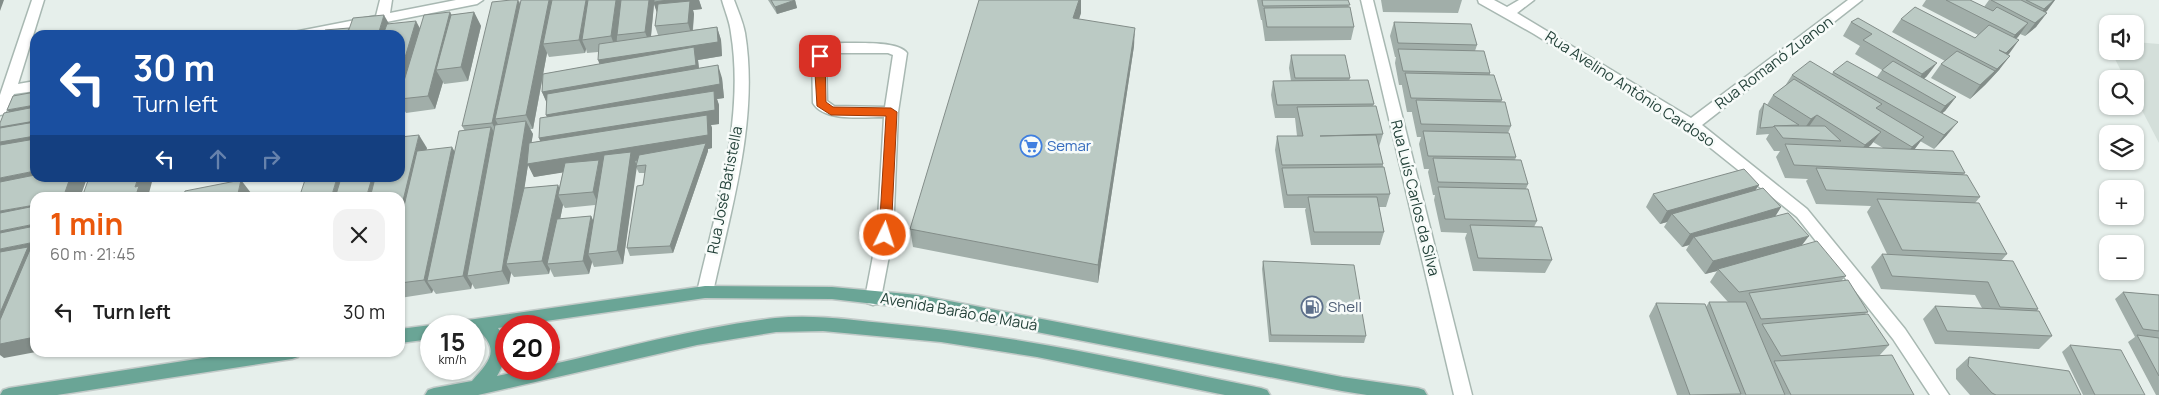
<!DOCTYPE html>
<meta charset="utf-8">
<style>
:root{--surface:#fff;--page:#f2f2f2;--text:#222;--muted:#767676;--accent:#ea580c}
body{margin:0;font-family:Manrope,sans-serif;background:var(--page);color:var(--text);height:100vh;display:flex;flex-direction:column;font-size:19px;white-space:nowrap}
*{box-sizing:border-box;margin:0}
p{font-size:16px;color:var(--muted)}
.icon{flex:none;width:28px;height:28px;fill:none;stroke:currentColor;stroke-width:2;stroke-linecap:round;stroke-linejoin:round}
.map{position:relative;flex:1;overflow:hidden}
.panel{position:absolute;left:30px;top:192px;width:375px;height:165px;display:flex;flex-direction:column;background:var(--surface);border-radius:15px;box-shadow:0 1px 4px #0004}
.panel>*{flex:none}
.banner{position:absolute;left:30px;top:30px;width:375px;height:152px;border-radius:15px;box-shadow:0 1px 4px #0004;background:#1a4fa0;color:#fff;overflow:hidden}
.tools{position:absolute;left:2099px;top:15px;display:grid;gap:10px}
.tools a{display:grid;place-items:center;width:45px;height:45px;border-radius:10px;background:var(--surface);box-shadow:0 1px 4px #0004;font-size:25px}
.speed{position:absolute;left:420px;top:315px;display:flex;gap:10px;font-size:25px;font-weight:700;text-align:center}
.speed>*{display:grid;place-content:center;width:65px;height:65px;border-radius:50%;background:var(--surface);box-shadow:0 1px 4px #0004;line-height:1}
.speed small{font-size:12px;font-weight:400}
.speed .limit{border:8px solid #d22;background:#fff;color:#111}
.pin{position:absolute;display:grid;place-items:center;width:42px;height:42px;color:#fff;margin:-21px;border-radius:10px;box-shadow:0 2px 8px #0006}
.me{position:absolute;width:55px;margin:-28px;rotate:4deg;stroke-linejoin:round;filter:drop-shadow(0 0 4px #0008)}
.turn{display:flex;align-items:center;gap:18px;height:105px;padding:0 20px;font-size:22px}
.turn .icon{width:65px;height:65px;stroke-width:2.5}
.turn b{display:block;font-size:35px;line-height:42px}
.lanes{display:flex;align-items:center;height:48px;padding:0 20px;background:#0003;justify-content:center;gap:25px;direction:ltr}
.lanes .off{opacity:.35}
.round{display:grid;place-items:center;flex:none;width:52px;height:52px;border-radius:15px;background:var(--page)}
.headline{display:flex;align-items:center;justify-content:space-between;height:85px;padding:0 20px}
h1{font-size:30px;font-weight:700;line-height:38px;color:var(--accent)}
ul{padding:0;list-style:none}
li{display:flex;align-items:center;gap:15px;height:70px;padding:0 20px}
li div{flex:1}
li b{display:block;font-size:19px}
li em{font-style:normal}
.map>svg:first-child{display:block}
</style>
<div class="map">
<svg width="2159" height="395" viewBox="0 0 2159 395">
<rect width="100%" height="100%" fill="#e6efeb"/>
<polygon fill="#d4dfda" points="2135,42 2159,44 2159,143 2135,97 2135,79 2125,79 2111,51 2135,51"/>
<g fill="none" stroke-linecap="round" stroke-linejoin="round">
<g stroke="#a8b8b2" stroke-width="3">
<g id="minor">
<polygon points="32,0 44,0 18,84 35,81 35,91 14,94 5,114 0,115 0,95"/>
<polygon points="380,0 392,0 390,13 456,0 483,0 477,4 321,35 292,35 294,32 299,31 376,16"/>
<path d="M722,0h12c4,11 9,22 11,33 14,86 -14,176 -32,259l-2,5 -6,1 -6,-1 -2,-5c19,-83 48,-173 34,-259 -1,-11 -6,-22 -9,-33z"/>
<polygon points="1361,0 1373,0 1472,395 1454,395"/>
<polygon points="1478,0 1494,0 1507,7 1519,0 1534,0 1517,13 1691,118 1848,0 1862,0 1702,125 1807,209 1905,329 1949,395 1930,395 1893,339 1797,217 1687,129 1534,34 1479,3"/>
<path d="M828,43c17,1 69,-4 79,10l-9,59 -5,123 -12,63 -2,5 -6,2 -6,-2 -2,-5 12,-63 7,-118c-20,0 -60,5 -71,-14l-1,-47 11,-11zM831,53h57l5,2 -8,52 -51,-1 -7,-5 -1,-44z"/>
</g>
</g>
<g stroke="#c2cac8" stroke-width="3">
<g id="major">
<path d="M705,286l127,1 86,8 424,82 76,11 6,2 3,5h-60l-25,-4 -424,-82 -86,-10 -127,-1 -207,30c12,17 9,31 -1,48l33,-7h19v-4c74,-17 150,-38 226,-47 39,-4 78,2 117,6 124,11 247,39 369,64l6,2 3,5h-45l-188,-38 -96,-15 -118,-11 -47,1 -79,13 -219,50h-53l3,-5 6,-2 38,-7c16,-18 29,-30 7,-50l-5,1v-6h-15l2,-5z"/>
<polygon points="431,325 434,326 431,326 431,339 400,343 400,329"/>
<polygon points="242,352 300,352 298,357 292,359 57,395 0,395 3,390 9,388"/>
</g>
</g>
<use href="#minor" fill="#fff" fill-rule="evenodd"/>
<use href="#major" fill="#6aa596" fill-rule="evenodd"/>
</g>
<g fill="#a1aea9" fill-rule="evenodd">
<path d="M519,0l1,3 179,-3 3,9 -9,1 1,4 -1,16 24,-3 4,13 1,16 -24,4 1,8 23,10 2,20 -7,1 2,6v19l-8,1 1,3v20l-4,1v2l-35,102 -43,3 -3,-8 16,-63 2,-12h-6l-3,-6 -13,97 -29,3 -2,-5 -3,12 -35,3 -4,-8 -1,5 -35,3 -3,-4 -2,11 -34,5 -3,-5 -1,5 -35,5 -3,-4 -1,3 -32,5v-100l-79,-20h18l1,1 87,-31 -1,2 29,1 10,-20 -3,-5zM654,4l3,8 -2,14 3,9 -7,2zM586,49l1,4 11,-1 2,12 -57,10 4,-21 2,4 36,-4zM543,76l-1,16 5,11 -1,12 1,2 -8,21 1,3 -9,2 2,-9 -3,-5h3zM528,165l6,12 29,-5 -4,16 -1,-3 -34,3zM563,205l2,3 30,-3 -2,15 -2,-4 -31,3z"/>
<polygon points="768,0 795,0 797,8 777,14"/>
<polygon points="1079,0 1081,0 1081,13 1079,19 1134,46 1098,283 913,247 910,229"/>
<polygon points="1257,0 1348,0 1349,7 1354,27 1351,40 1265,41 1262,20 1261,20"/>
<polygon points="1381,0 1462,0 1458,13 1383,12"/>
<polygon points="1926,0 1970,0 1984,7 1989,0 2055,0 2045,12 2036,27 2025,36 2020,34 2016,39 1999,70 1985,85 1970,99 1931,78 1941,64 1945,61 1892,32 1901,19 1975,38 1978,35 1922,6"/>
<polygon points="474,12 481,26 468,81 444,84 443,82 435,109 406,113 402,106 400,115 400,35 349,29 389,24 420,28 452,15"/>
<path d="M1858,18l69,58 -3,3 32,18 -11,14 -3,2 5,22 -13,14 -14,-8 -6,9 51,23 -2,2 17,22 -5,6 32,51 -6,7 37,48 -1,2 15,25 -13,13 -104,-5 -12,-25 12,-13 47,2 -7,-13 -94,-6 -10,-22 11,-13h5l-20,-42 4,-6 -55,-2 -10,-23 2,-2 -23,-1 -9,-21 4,-6h-6l-8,-12 3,-5 -13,1 3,-24 5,-8 3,2 6,-10 12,-9 7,-11 40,-1 1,-2 44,5 5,-7 -27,-16 5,-8 -17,-10 8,-14zM1873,142l10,6h-15z"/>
<polygon points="1394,22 1477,45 1475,51 1490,73 1490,75 1502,100 1501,102 1511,126 1508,133 1516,157 1515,160 1528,184 1526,189 1537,221 1534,227 1552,260 1545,273 1473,271 1465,238 1467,233 1441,232 1434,200 1435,195 1433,195 1428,172 1429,169 1424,169 1419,144 1421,137 1417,137 1412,113 1412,112 1407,112 1402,86 1402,85 1399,85 1395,63 1396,57 1395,57 1390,36"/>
<polygon points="1291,55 1350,78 1349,81 1374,104 1373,106 1383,134 1379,147 1383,164 1383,167 1390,194 1386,207 1379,207 1384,232 1380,245 1311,245 1305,210 1306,208 1284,208 1275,150 1277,136 1297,136 1295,118 1275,118 1271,95 1273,81 1291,81 1289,68"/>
<polygon points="1759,185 1755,190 1781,207 1775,216 1802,246 1846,276 1842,280 1868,312 1865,314 1889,345 1879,356 1914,395 1677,395 1649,316 1656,303 1706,307 1709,302 1728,302 1710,282 1717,271 1705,274 1686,250 1689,245 1682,247 1664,227 1667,222 1660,224 1646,207 1653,194"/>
<polygon points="1263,261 1366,336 1364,343 1269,342 1262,269"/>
<polygon points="2123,292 2159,295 2159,395 2156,395 2128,342 2135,337 2115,299"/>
<polygon points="2070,345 2145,395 2083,395 2062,352"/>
<polygon points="1969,357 2081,395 1970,395 1956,379 1956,369"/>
</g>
<g fill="#838d89">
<polygon points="0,0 4,0 0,11"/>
<polygon points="518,0 524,13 495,119 500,128 499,136 492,123"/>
<polygon points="549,0 557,0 543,44 547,53 533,129 526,115"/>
<polygon points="586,0 593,0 582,40 586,49 585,53 579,40"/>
<polygon points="616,0 622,0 617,35 617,37 616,50 611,36"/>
<polygon points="649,0 699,0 702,9 693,10 694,14 692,37 688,23 658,16 654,4 650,45 645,32"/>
<polygon points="795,0 797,8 777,14 775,7"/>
<polygon points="1079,0 1081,0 1081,13 1073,36 1073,18"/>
<polygon points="2054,0 2055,0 2047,11 2033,22 2044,9"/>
<polygon points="450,12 457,25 436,70 443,82 435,109 428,96"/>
<polygon points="474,12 481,26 468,81 461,67"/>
<polygon points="2047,13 2036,27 2025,36 2035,23"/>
<polygon points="384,15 392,29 390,35 378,35"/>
<polygon points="416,21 423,34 400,99 400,74"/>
<polygon points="2028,23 2018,37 2004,49 2015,35"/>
<polygon points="717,27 721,40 722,56 698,60 700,78 548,106 542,92 603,74 598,60"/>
<polygon points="1135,28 1134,46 1098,283 1098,265"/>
<polygon points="2019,40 2009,54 1996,67 2006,53"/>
<polygon points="2010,56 1999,70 1985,85 1970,99 1980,85"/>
<polygon points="1937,63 1927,76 1913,88 1922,74"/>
<polygon points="718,65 722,78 724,98 717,99 719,105 719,124 711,125 712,128 712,148 708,149 708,151 673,253 670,246 703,150 635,161 637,166 623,264 593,192 598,167 534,177 528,165 513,264 506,264 511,273 509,284 502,271 526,121 533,134 528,164 545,151 539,138 553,128 546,115"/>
<polygon points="1956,97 1945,111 1935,119 1945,106"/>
<polygon points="400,102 402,106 400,115"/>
<polygon points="35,105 35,152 0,154 0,127 20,123 7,110"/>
<polygon points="1817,115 1808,128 1802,132 1811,119"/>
<polygon points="1958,122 1947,135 1934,149 1944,135"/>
<polygon points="491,127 499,140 467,276 472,284 471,289 463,276"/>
<polygon points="1881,132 1871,145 1855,158 1865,145"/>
<polygon points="419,135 427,148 400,263 400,213"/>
<polygon points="1924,137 1914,150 1902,160 1912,147"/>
<polygon points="452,147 460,160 427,281 433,290 432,293 424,280"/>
<polygon points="35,171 35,178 84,178 82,178 86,181 80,198 63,198 0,193 0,178"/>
<polygon points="138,178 153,178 148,197 148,198 135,198 135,187"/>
<polygon points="337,178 339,178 347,189 344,198 331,198"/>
<polygon points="372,178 384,178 379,198 366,198"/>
<polygon points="241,180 251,193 250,198 237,198"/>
<polygon points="558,185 562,195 558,195 563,205 551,264 547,264 550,269 549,274 542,261"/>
<polygon points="1759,185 1750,198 1672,214 1667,222 1660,224 1667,211"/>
<polygon points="35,205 35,220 0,227 0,211"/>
<polygon points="1781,207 1773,220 1694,237 1689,245 1682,247 1690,234"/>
<polygon points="591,216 597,229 588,254 592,262 589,274 583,261"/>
<polygon points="35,224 35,240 0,247 0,231"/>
<polygon points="1809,236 1799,249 1718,269 1717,271 1705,274 1713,261"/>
<polygon points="35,242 35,352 36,352 4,358 0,355 0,249"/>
</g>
<g fill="#bbcac4" stroke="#838d89">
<polygon points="511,0 518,0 492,123 462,126 492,2"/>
<polygon points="521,0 549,0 526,115 495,119"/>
<polygon points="552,0 586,0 579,40 543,44"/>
<polygon points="588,0 616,0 611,36 582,40"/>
<polygon points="621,0 649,0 645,32 617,35"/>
<polygon points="654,0 668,0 654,2"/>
<polygon points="771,0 795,0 775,7"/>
<polygon points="979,0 1079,0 1073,18 1135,28 1098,265 910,229"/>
<polygon points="1262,0 1348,0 1350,5 1263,6"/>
<polygon points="1946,0 1970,0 1993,11 1997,7 2028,23 2015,35"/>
<polygon points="1991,0 2021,0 2047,13 2035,23"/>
<polygon points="2026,0 2054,0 2044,9"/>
<polygon points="690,1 688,23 655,26 658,4"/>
<polygon points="1350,7 1354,27 1267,27 1264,8"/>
<polygon points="1915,7 1975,38 1989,25 2019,40 2006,53 1999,50 2010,56 1997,69 1901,19"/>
<polygon points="450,12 428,96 400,99 400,94 424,15"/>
<polygon points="474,12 461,67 436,70 451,15"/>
<polygon points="384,15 378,35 347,35 353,18"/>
<polygon points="1858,18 1937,63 1922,74 1863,40 1872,34 1851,22"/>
<polygon points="416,21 400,74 400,35 383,35 387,24"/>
<polygon points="1394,22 1471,24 1477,45 1398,43"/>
<polygon points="717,27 718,42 598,60 599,44"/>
<polygon points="349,28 346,35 323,35 325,30"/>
<polygon points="694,47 696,65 542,92 543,74"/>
<polygon points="1398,49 1484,51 1490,73 1403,71"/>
<polygon points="1957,51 1995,71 1980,85 1941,64"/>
<polygon points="1291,55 1345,55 1350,78 1295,78"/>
<polygon points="1810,61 1882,104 1876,108 1924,137 1912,147 1792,75"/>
<polygon points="1847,61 1958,122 1944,135 1833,72"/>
<polygon points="1893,61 1956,97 1945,106 1882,70"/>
<polygon points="718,65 720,84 546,115 547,94"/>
<polygon points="1405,73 1494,75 1502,100 1411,98"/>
<polygon points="1794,79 1881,132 1865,145 1817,115 1811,119 1773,95"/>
<polygon points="1368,80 1374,104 1277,105 1273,81"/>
<polygon points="714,91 715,110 539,138 540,118"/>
<polygon points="35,92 35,105 7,110 13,96"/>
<polygon points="1416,100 1505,102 1511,126 1421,124"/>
<polygon points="1764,103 1799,125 1774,126 1773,127 1760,128"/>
<polygon points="1376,106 1383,134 1320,136 1376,135 1383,164 1282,165 1277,136 1303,136 1297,107"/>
<polygon points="35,107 35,121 0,127 0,123 4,113"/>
<polygon points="707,115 708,135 527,164 529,143"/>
<polygon points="526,121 502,271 467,276 495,125"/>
<polygon points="35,122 35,136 0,142 0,128"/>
<polygon points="1774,126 1825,126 1841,141 1783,138"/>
<polygon points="491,127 463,276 427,281 459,131"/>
<polygon points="1423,131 1509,133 1516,157 1428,156"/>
<polygon points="419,135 400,213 400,198 370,198 375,178 400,178 400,137"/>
<polygon points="35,139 35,171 0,178 0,145"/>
<polygon points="706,143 670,246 627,248 637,186 643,185 646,165 636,166 639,155"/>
<polygon points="1785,144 1953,151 1965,173 1794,165"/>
<polygon points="452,147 424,280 400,283 400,223 417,151"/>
<polygon points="631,152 617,251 588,254 604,155"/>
<polygon points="1433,158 1521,160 1528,184 1438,182"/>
<polygon points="599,160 593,192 558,195 565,163"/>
<polygon points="1384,167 1390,194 1287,195 1282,168"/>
<polygon points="1816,168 1967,175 1980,197 1826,190"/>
<polygon points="1744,169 1759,185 1667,211 1653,194"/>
<polygon points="35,175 35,178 70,178 63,198 35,198 35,205 0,211 0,182"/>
<polygon points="89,178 138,178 135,187 139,186 135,198 80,198 82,197"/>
<polygon points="321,178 337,178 331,198 299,198 305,180"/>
<polygon points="341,178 372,178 366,198 335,198"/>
<polygon points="241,180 237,198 183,198 185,191"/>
<polygon points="558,185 542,261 506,264 524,188"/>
<polygon points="1438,187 1528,189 1537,221 1445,219"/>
<polygon points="1763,188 1781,207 1690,234 1672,214"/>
<polygon points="1308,197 1377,197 1384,232 1314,232"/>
<polygon points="1877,199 1979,203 2007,254 1902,250"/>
<polygon points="35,206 35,224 0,231 0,213"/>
<polygon points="1788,213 1809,236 1713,261 1694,237"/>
<polygon points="591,216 583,261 547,264 557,219"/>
<polygon points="1470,225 1542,227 1552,260 1478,258"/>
<polygon points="35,226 35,242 0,249 0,233"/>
<polygon points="1817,241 1846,276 1739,292 1718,269"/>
<polygon points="35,244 35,337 0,344 0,320 32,245"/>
<polygon points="28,247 0,313 0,252"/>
<polygon points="1882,254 2013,261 2038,309 2000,307 1988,282 1892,276"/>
<polygon points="1263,261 1354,265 1366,336 1271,335"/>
<polygon points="1848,280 1868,312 1761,319 1749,293"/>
<polygon points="2123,292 2159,295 2159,331 2143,329"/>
<polygon points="1709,302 1746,302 1785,395 1746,395"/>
<polygon points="1656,303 1705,304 1741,394 1690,395"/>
<polygon points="1935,306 2039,311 2052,336 1947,331"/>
<polygon points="1868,314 1889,345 1781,356 1762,324"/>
<polygon points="2137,335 2159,338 2159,376"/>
<polygon points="2070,345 2121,350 2145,395 2095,395"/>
<polygon points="1892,355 1914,395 1791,395 1774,361"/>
<polygon points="1969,357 2069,371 2081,395 1996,395 1992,393 1968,366"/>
</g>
<polygon fill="#ea580c" stroke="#983908" points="820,52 825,56 826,102 833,107 891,108 897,112 891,235 889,238 881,238 879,235 886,116 831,115 817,106 814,56"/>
<defs>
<g id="supermarket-ring" transform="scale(1.125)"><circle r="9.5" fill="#f7fbf9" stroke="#3f7fe0" stroke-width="1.5"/><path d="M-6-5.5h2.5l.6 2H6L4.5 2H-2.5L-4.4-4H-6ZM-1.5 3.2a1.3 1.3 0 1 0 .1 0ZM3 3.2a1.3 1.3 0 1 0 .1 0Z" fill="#3f7fe0"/></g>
<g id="fuel-ring" transform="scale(1.125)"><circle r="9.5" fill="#f7fbf9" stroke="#5c6f8a" stroke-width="1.5"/><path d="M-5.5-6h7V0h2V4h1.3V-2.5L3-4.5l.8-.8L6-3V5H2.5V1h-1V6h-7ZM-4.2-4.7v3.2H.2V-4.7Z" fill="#5c6f8a"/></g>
</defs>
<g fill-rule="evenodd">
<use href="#supermarket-ring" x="1031" y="146"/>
<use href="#fuel-ring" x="1312" y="307"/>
</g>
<g text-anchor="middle" stroke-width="5" stroke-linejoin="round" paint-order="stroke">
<g font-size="15" fill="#24423a" stroke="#f7fbf9">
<text transform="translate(1774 63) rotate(-37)" y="5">Rua Romanó Zuanon</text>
<text transform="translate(1630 89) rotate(33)" y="5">Rua Avelino Antônio Cardoso</text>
<text transform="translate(725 190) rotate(-79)" y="5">Rua José Batistella</text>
<text transform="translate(1415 198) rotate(76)" y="5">Rua Luís Carlos da Silva</text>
<text transform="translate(959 312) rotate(10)" y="5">Avenida Barão de Mauá</text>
</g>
<g font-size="15" fill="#366cbe" stroke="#f7fbf9" text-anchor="start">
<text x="1047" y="151">Semar</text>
</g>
<g font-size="15" fill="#4e5e75" stroke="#f7fbf9" text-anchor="start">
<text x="1328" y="312">Shell</text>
</g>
</g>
</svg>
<div class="tools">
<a><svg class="icon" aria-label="sound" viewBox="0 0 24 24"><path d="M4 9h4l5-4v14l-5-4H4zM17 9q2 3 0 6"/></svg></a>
<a><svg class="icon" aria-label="search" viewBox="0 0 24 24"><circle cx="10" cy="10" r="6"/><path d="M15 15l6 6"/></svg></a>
<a><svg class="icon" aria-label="layers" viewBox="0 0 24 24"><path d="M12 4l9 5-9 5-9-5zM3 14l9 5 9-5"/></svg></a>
<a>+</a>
<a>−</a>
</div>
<div class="speed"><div>15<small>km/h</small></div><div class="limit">20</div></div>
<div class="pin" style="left:820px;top:56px;background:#d93025"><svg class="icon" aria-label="arrive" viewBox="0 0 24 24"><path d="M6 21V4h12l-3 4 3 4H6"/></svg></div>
<svg class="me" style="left:885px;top:235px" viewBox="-20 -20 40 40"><circle r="17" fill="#ea580c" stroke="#fff" stroke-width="3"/><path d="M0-11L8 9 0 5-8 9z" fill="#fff"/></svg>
<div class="banner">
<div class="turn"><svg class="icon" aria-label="left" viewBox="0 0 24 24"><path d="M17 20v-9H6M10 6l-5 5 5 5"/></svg><div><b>30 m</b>Turn left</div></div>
<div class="lanes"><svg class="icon" aria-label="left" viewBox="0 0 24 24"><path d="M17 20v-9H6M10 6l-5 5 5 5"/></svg><svg class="icon off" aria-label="ahead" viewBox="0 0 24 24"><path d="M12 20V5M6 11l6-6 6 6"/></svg><svg class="icon off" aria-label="right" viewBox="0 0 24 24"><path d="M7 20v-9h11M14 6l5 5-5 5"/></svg></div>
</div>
<section class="panel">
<div class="headline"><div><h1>1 min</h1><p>60 m · 21:45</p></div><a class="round"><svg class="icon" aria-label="close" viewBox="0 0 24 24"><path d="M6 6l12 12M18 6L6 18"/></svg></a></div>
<ul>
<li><svg class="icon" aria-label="left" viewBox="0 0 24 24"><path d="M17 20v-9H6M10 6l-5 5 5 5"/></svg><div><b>Turn left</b></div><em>30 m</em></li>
</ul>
</section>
</div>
